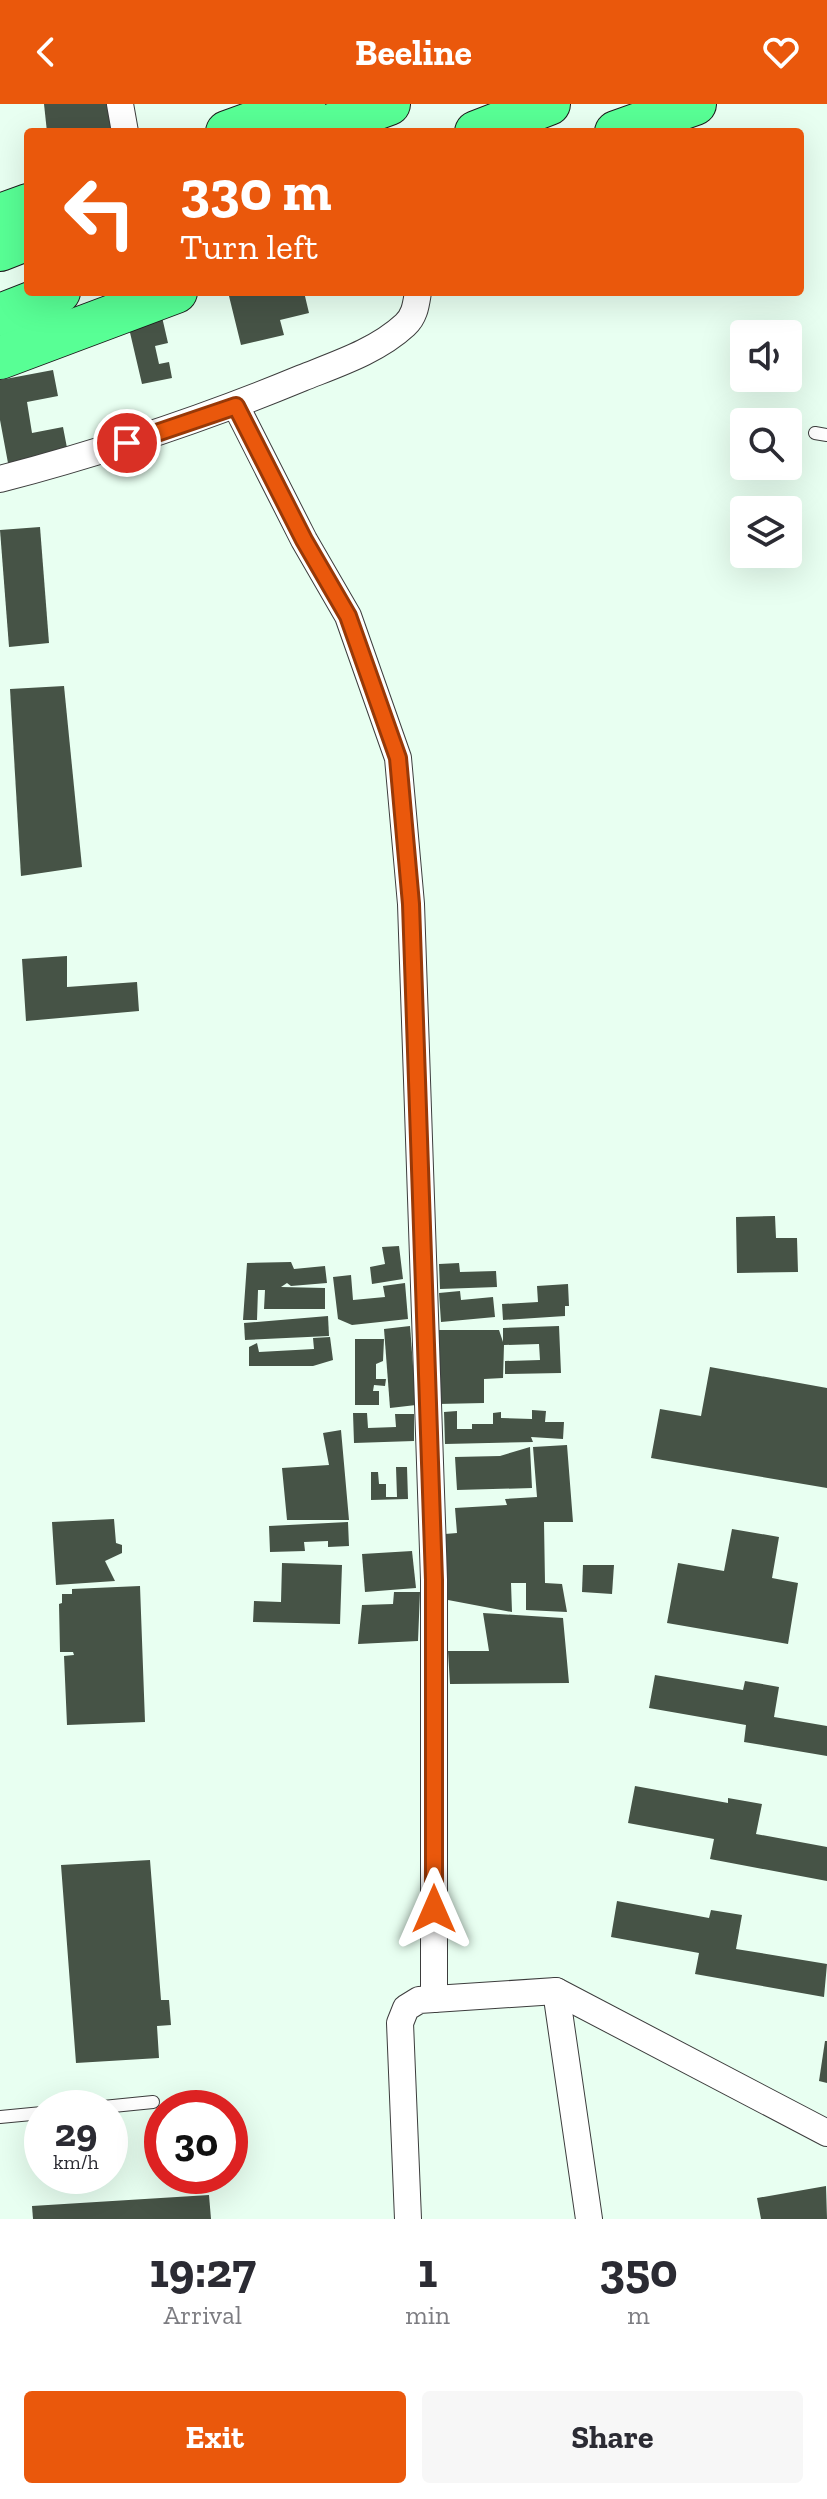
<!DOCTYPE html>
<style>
:root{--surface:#fff;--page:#f7f7f7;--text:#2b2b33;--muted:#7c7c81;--accent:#ea580c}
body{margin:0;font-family:"Zilla Slab",serif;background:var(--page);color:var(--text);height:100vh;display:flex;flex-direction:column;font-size:30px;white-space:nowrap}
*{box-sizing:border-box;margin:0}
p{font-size:26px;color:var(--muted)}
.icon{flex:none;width:44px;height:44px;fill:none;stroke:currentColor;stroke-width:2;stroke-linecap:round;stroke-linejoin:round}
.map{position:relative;height:2115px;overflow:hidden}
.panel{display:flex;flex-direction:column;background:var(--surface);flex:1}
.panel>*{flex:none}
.top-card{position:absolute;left:24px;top:24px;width:780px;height:168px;border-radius:8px;box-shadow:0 8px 32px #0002;background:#ea580c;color:#fff;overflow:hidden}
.fabs{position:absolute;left:730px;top:216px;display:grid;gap:16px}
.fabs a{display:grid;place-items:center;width:72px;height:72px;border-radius:8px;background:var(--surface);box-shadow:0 8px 32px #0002;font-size:40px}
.speed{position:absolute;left:24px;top:1986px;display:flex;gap:16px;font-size:40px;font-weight:700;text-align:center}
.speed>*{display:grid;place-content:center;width:104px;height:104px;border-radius:50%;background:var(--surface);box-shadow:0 8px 32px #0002;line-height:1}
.speed small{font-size:20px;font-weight:400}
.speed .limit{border:12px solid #d22;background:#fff;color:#111}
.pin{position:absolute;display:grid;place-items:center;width:68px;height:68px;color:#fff;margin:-34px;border:4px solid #fff;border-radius:50%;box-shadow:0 2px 8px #0007}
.me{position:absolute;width:88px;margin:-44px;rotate:0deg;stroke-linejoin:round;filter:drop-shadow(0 0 6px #0008)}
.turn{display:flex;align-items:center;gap:28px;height:168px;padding:0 24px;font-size:36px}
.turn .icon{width:104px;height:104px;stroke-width:2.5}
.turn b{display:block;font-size:56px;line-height:68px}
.eta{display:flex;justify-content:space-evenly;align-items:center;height:136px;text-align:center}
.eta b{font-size:48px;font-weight:700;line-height:56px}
.action{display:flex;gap:16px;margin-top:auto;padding:16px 24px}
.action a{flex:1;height:92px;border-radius:8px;background:var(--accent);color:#fff;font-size:32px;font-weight:700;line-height:92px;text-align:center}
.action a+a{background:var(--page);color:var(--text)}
header{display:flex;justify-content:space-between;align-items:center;height:104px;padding:0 24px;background:var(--accent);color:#fff;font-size:36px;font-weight:700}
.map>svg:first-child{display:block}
</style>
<header><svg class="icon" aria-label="back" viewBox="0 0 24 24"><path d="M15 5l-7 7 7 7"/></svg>Beeline<svg class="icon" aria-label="heart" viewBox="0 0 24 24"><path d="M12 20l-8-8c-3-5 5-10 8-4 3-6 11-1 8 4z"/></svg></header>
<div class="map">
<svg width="827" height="2115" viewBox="0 0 827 2115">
<rect width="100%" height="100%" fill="#e8fff1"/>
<g fill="#465346">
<polygon points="44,0 109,0 111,28 47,28"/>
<polygon points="228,188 304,188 309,209 280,216 284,231 241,241"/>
<polygon points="162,213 168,239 155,242 159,260 169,258 172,274 142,280 128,220"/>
<polygon points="53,266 58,292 27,298 32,329 63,323 68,349 8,359 0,316 0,276"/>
<polygon points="40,423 49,539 9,543 0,426"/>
<polygon points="64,582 82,763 21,772 10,585"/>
<polygon points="67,852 67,883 137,878 139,907 26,917 22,855"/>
<polygon points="775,1112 776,1134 797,1134 798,1168 737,1169 736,1113"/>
<polygon points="399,1142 403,1175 372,1180 370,1163 385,1160 382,1143"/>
<polygon points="291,1158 294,1165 325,1162 327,1179 291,1182 287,1179 281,1183 325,1184 325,1205 264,1205 265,1186 258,1186 257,1216 243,1216 247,1159"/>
<polygon points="459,1159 460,1168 496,1167 497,1183 440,1185 439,1160"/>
<polygon points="351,1171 353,1196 385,1193 383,1182 405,1179 408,1215 352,1221 338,1215 333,1173"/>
<polygon points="568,1180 569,1202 565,1202 565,1212 503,1216 502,1200 538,1198 537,1182"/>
<polygon points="460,1187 461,1196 493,1193 495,1213 441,1218 439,1189"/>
<polygon points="328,1212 329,1232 245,1236 244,1219"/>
<polygon points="410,1222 416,1301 390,1304 384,1225"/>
<polygon points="559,1222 561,1269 505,1270 505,1257 540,1256 539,1240 504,1241 503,1274 484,1275 484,1299 438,1300 438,1226 499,1226 503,1238 503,1224"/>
<polygon points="330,1233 333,1256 313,1262 249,1262 249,1243 257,1239 259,1248 314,1245 313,1234"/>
<polygon points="355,1235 384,1235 383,1257 376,1260 376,1275 386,1275 385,1282 374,1281 373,1287 379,1287 379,1301 355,1301"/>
<polygon points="710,1263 827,1284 827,1384 651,1354 660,1305 701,1312"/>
<polygon points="532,1306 546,1307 545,1318 564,1318 563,1335 531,1333 533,1338 445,1340 444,1308 457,1307 457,1325 472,1325 472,1320 493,1320 493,1309 501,1308 501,1314 532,1315"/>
<polygon points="353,1309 367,1309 368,1324 396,1323 395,1310 414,1310 414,1337 354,1339"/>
<polygon points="341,1326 349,1416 287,1416 282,1364 329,1361 323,1329"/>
<polygon points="567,1341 573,1418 544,1418 545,1479 562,1480 567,1508 526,1506 526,1479 511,1479 512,1508 448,1496 445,1430 457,1429 455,1404 507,1401 505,1395 537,1393 533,1343"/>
<polygon points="530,1343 532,1384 457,1386 455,1353 500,1352"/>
<polygon points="396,1363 407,1363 408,1395 371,1396 371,1368 378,1368 379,1380 386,1380 386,1393 397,1393"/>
<polygon points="114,1415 116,1439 122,1441 122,1449 105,1457 115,1477 56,1481 52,1418"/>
<polygon points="348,1418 349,1442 328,1443 328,1437 304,1438 305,1447 270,1448 269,1422"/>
<polygon points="732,1425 779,1433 772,1474 798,1479 788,1540 667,1519 678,1459 724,1467"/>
<polygon points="412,1447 416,1484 365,1488 362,1450"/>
<polygon points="282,1459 342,1461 340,1520 253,1518 254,1497 281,1498"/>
<polygon points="583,1461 614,1461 612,1490 582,1488"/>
<polygon points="140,1482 145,1618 67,1621 64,1552 74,1551 73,1548 60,1548 59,1500 62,1499 62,1490 72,1490 72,1485"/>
<polygon points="394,1488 420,1488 418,1537 358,1540 362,1501 393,1500"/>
<polygon points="483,1509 563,1514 569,1579 450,1580 448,1547 489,1547"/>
<polygon points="655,1571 743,1586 745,1577 779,1583 774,1613 827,1622 827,1652 744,1638 746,1621 649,1604"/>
<polygon points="635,1682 728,1699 728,1694 762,1700 756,1730 827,1743 827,1777 710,1755 714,1735 628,1719"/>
<polygon points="150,1756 161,1896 169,1896 171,1921 157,1922 159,1954 76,1959 61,1761"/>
<polygon points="617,1797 709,1814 711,1806 742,1811 736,1845 827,1860 824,1893 695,1870 699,1849 611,1833"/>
<polygon points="825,1937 827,1937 827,1979 819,1977"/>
<polygon points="826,2082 827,2115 761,2115 757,2094"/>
<polygon points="209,2091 211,2115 33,2115 32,2102"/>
</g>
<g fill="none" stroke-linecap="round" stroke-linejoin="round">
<g stroke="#3d3d3d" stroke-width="14">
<g id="lane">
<polyline points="815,329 827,331"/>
<polyline points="93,2004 153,1998"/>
<polyline points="0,2013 42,2009"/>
</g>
</g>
<g stroke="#3d3d3d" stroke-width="28">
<g id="street">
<polyline points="120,0 125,28"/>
<polyline points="236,302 304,436 348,512 398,654 411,800 434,1476 434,1895"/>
<path d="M0,375c103,-27 203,-60 302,-101 35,-14 75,-27 103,-53 10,-9 11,-21 13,-33"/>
<polyline points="556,1887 589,2115"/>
<polyline points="408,2115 400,1919 406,1904 419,1896 556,1887 827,2029"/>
</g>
</g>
<g stroke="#1b1b1b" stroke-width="44">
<g id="primary">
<polyline points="227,28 304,0"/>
<polyline points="312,28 389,0"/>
<polyline points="476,28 549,0"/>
<polyline points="616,28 695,0"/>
<polyline points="0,111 28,101"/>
<polyline points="0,146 28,135"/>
<polyline points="0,211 59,188"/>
<polyline points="0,254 176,188"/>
</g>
</g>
<use href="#lane" stroke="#fff" stroke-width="12"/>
<use href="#street" stroke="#fff" stroke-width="26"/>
<use href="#primary" stroke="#58ff95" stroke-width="42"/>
</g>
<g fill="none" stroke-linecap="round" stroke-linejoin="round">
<g stroke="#983908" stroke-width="20">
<polyline id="route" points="127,339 236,302 304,436 348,512 398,654 411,800 434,1476 434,1805"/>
</g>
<use href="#route" stroke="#ea580c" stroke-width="14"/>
</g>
</svg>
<div class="fabs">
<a><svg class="icon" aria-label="sound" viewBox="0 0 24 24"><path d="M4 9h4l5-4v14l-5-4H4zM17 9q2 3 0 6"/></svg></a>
<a><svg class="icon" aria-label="search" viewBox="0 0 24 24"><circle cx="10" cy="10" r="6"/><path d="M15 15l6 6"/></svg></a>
<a><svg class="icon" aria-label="layers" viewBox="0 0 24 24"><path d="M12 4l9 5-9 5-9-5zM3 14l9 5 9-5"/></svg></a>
</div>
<div class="speed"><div>29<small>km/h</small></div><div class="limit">30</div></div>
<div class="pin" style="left:127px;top:339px;background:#d93025"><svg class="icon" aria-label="arrive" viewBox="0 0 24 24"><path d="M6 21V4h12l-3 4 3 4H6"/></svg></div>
<svg class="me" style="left:434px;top:1805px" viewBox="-20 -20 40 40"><path d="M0-17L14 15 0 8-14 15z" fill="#ea580c" stroke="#fff" stroke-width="4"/></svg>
<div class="top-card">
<div class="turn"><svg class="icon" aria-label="left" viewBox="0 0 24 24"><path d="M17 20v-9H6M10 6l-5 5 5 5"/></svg><div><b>330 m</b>Turn left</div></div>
</div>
</div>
<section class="panel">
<div class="eta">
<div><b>19:27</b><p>Arrival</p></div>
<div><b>1</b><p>min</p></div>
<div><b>350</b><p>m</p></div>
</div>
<div class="action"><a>Exit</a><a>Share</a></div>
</section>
